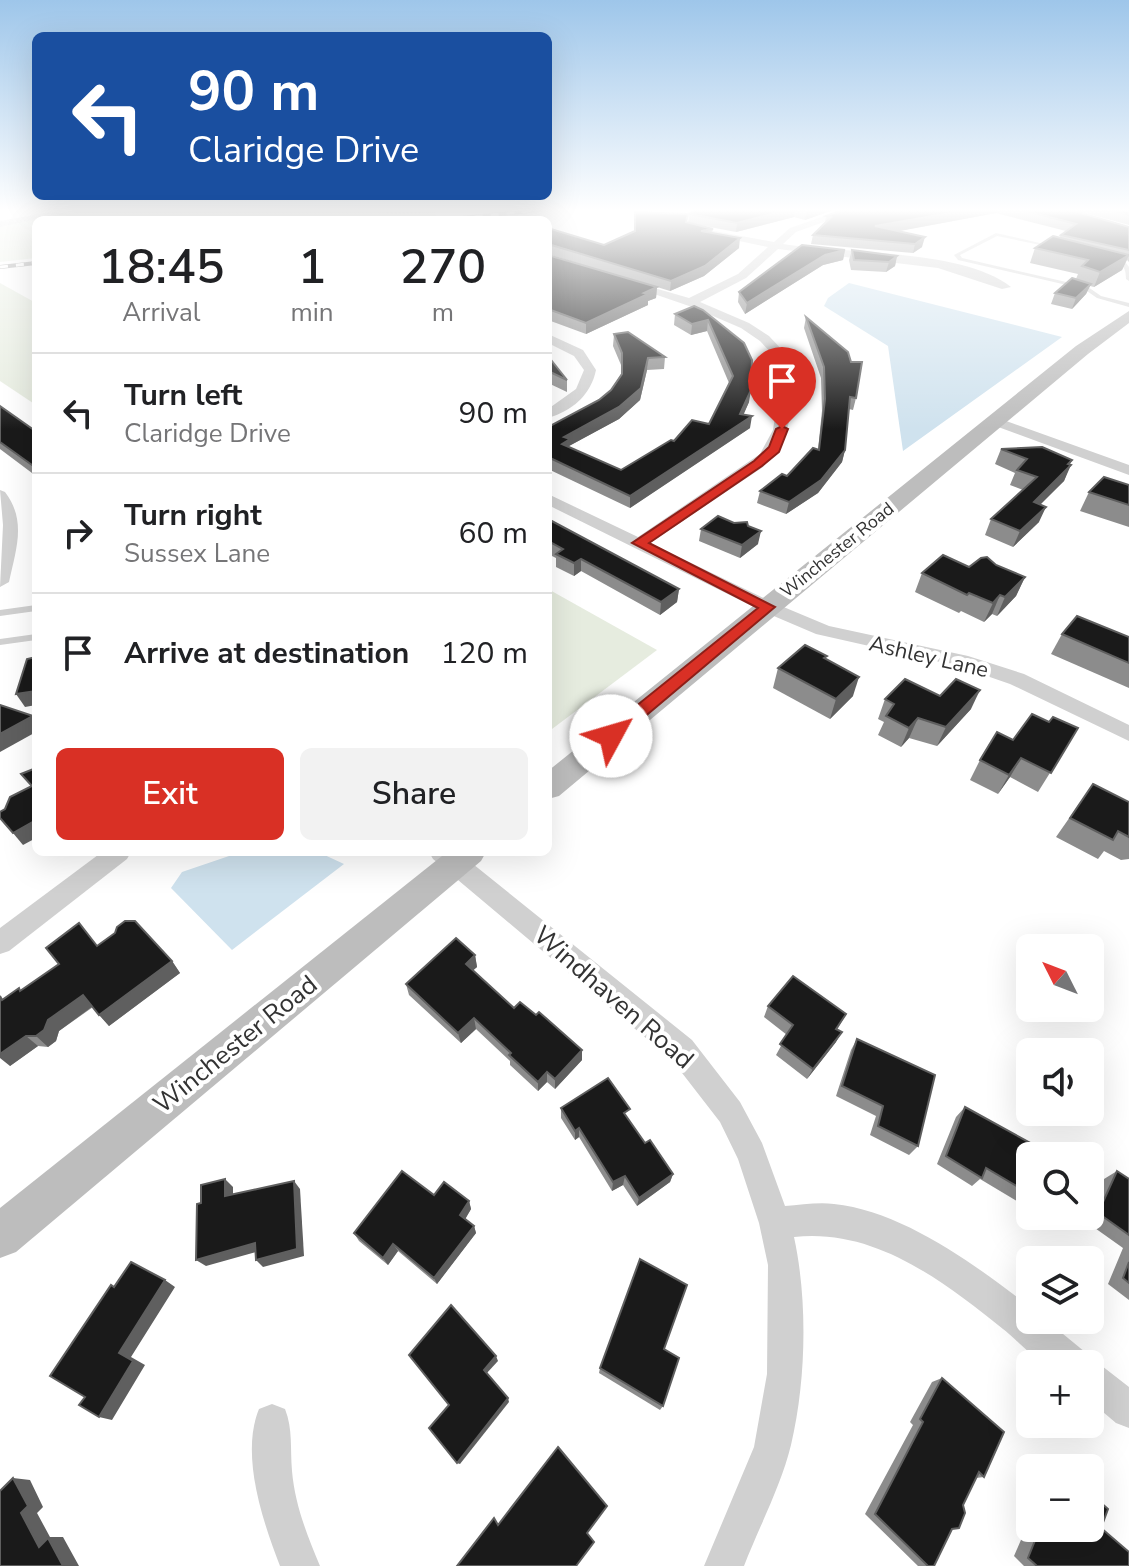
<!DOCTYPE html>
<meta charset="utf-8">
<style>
:root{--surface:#fff;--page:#f2f2f2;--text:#202124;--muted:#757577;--line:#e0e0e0;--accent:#d93025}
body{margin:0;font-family:"Nunito Sans",sans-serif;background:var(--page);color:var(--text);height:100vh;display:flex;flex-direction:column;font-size:30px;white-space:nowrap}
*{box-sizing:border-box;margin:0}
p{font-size:26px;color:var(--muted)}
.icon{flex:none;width:44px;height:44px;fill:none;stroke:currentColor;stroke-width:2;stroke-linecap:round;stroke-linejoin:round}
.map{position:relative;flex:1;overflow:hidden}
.sheet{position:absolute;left:32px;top:216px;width:520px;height:640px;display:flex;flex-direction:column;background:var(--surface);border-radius:12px;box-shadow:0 8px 32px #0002}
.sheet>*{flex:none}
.banner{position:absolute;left:32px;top:32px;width:520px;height:168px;border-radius:12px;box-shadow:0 8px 32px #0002;background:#1a4fa0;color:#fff;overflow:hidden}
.needle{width:52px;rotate:312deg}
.controls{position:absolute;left:1016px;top:934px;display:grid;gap:16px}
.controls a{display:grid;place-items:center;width:88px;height:88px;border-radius:12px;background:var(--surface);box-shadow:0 8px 32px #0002;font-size:40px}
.pin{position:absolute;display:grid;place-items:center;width:68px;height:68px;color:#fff;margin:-82px -34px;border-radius:50% 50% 50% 0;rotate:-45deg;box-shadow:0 0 8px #0007}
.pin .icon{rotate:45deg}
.me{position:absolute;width:88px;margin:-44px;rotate:51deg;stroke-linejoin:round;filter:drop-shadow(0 0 6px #0008)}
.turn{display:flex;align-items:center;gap:28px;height:168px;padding:0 24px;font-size:36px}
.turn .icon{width:104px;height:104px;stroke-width:2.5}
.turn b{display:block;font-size:56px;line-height:68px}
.eta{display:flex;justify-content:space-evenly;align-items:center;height:136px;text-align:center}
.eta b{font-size:48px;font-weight:600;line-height:56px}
.action{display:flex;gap:16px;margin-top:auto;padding:16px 24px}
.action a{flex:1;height:92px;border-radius:12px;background:var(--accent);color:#fff;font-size:32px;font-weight:600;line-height:92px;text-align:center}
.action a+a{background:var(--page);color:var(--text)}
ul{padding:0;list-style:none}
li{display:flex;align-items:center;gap:24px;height:120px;padding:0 24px;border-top:2px solid var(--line)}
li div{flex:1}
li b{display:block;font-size:30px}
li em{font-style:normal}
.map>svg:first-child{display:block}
</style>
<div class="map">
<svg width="1129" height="1566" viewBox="0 0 1129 1566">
<rect width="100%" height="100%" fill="#fff"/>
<g fill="#e6ecdf">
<polygon points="82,210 433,212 438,217 411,220 36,220 36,258 0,262 0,225"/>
<polygon points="0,283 36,303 36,405 0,381"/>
<polygon points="548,589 657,650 548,732"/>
</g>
<g fill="#cfe2ee">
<polygon points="849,283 1062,337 903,451 888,346 824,306 828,298"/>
<polygon points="260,852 318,852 344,864 232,950 171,888 182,872 232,855"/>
</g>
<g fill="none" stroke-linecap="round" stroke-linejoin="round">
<polyline stroke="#cdcdcd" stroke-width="2" stroke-dasharray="2 2" stroke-linecap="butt" points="367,210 395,213 469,210"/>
<g fill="#d0d0d0" fill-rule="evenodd">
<polygon points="996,233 1057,247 1055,248 997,236 960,255 962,258 1088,287 1101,296 1129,303 1129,307 1097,298 1084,289 958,260 954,255"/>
<path d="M1110,259l16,4 3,4v14l-3,-2c0,-15 -5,-14 -18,-17z"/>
<polygon points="36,605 36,611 0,616 0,610"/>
<polygon points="36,634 36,640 0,645 0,639"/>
</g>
<g fill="#d0d0d0" fill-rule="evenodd">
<polygon points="61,210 80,210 0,227 0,221"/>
<path d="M842,210h15l-61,22 -13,12c61,10 181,5 228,43l-9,2 -64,-21 -160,-19 -32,29 -46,24 49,21 20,13 15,16 10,25 -5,45 -7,22 -19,23 -113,76 124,60 55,23 139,30 56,18 105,51v16l-119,-57 -52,-18 -142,-32 -54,-23 -214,-106v-11l90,43 122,-83 13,-24 8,-53 -7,-21 -14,-15 -19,-13 -49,-21 -67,-23 5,-3 59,17 49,-24 30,-27 -81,-17v-4l87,16 16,-14z"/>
<path d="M548,334l35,16 13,20c-5,25 -24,41 -48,48v-9l28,-20 8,-19 -10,-14 -26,-13z"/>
<polygon points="995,417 1129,465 1129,475 990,424 990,418"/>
<path d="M0,490l5,2c22,29 11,57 4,90l-9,5 3,-62z"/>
<polygon points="102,852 131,852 127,859 9,951 0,954 0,928"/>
<path d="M429,852h29l234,188 48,62 22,41 23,63c16,-1 33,-4 49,-2 69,7 143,62 196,103v13h16l39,32 4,9 13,5 27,21v41l-13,-5 -26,-22v-37c-13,0 -32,4 -43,0 -12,-3 -33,-27 -44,-35 -60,-48 -128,-101 -209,-92 14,64 12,145 -3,208 -10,41 -32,82 -47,121h-40l50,-119 13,-73 1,-109 -9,-42 -21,-64 -18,-37 -48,-62 -239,-201z"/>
<path d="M272,1404l13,5c8,20 5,40 7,62 3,34 15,64 28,95h-40c-17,-44 -40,-111 -21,-157z"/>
</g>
<g fill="#bdbdbd" fill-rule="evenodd">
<polygon points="1129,311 1129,323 1088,354 559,796 548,799 548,771 1076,346"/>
<polygon points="447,852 486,852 481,861 16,1252 0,1258 0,1208"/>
</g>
<g stroke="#888" stroke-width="4">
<g id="rail">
<polyline points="443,220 539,210"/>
<polyline points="0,267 36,263"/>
</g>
</g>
<use href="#rail" stroke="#fff" stroke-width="3" stroke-dasharray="8" stroke-linecap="butt"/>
</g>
<g fill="#8c8c8c">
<polygon points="695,210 833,210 805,220 794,217 736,232 694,224 713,229 712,233 739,248 704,276 670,291 657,287 656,298 648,301 648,305 586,334 548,320 548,255 644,284 548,254 548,228 604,245 688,223 689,214"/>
<polygon points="843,210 1071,210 1129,227 1129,262 1127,260 1122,270 1094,287 1090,286 1086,294 1072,309 1051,304 1055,293 1076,279 1078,274 1030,263 1035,248 1059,238 1061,235 1066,231 996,213 898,231 922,247 913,253 811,244 813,235 825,223 826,216"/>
<polygon points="1074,210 1129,210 1129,225"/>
<polygon points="845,250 843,260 823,265 745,314 738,302 739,292"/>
<polygon points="852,250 897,256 895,266 886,272 851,270 849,260"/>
<polygon points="703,310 749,402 743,415 750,428 630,508 548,469 548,427 599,400 611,390 621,374 621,365 613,346 614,334 665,357 664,369 647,370 640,400 619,419 569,446 569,447 621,470 709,424 729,383 707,331 691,335 674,325 675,314"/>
<polygon points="806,317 856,398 853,410 849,409 845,450 842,462 818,493 786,514 757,503 760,491 787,476 818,450 822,411 821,378 804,328"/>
<polygon points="548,356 567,380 567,392 548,383"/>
<polygon points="0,406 34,430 36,429 36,476 0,449"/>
<polygon points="1001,449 1070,465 1064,481 1040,504 1039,522 1013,547 985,535 991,519 1023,490 1010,485 1015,473 995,464"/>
<polygon points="1129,485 1129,527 1080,511 1089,492"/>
<polygon points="548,519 679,589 677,602 660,615 581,571 574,576 556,567 556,558 548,554"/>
<polygon points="734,523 748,526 758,544 740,558 699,541 701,529"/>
<polygon points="996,565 1025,577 1016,596 997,616 992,614 984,622 961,611 959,613 915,592 922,573 969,567"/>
<polygon points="1062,634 1129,637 1129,688 1051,654"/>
<polygon points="826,659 853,696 830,719 773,688 778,668"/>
<polygon points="940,696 971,709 937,746 909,738 901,747 878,735 884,722 878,719 885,699"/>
<polygon points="1049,722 1078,728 1038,792 1010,777 998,794 970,780 980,760 1013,740"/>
<polygon points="1093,784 1129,802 1129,859 1121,860 1104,851 1098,859 1056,837"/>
<polygon points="97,946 172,961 180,973 109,1026 93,1007 59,1031 56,1041 48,1047 38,1046 10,1066 3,999 21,990"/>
<polygon points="475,955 477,967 473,970 514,1008 582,1050 582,1060 555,1089 547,1082 538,1091 510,1065 510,1061 476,1029 461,1043 409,995 406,984"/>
<polygon points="768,1006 846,1014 837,1030 836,1042 807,1079 776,1055 787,1035 764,1017"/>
<polygon points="857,1039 918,1146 909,1155 870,1135 876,1116 836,1096 851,1050"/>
<polygon points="965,1107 1030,1156 1030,1209 980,1179 972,1186 937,1164 956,1117"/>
<polygon points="561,1108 628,1119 645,1143 673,1174 670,1182 637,1206 623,1185 612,1191 579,1137 575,1140 561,1118"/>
<polygon points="1117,1171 1129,1179 1129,1300 1108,1284 1123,1248 1085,1221 1087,1216 1090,1216 1090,1210 1104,1179"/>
<polygon points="434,1195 469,1201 471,1209 465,1219 474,1226 476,1233 437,1284 398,1251 388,1265 359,1241 354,1233"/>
<polygon points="664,1349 663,1406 660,1410 599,1373 600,1368"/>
<polygon points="942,1378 984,1477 976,1478 934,1566 918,1566 865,1514 913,1425 910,1422 932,1382"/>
<polygon points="1030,1519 1030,1528 1101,1528 1129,1566 1024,1566 1014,1556"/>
</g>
<g fill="#5f5f5f">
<polygon points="787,210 795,210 794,217 736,232 737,223"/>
<polygon points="809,210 833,210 805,220 807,211"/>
<polygon points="968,210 997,210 996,213 873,236 875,226"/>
<polygon points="925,237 922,247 913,253 915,244"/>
<polygon points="740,238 739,248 704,276 670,291 671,281"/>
<polygon points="845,250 843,260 823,265 745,314 747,303 825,255"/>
<polygon points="1129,255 1122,270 1094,287 1100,272"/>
<polygon points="897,256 895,266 886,272 889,262"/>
<polygon points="1091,284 1086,294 1072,309 1076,298"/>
<polygon points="657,287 656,298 648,301 648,305 586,334 586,323"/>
<polygon points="708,320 707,331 691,335 692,324"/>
<polygon points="648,358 647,370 640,400 619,419 569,446 569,452 562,444 564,437"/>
<polygon points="751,390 749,402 739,425 752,416 750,428 630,508 630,496 740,414"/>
<polygon points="845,450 842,462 818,493 786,514 789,502"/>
<polygon points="1072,460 1068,468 1071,465 1064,481 1027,518 1034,502"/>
<polygon points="1046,507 1039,522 1013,547 1020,531"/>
<polygon points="761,531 758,544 740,558 742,545"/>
<polygon points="581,559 581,571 574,576 574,563"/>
<polygon points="1025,577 1016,596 997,616 1005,597"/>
<polygon points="679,589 677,602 660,615 661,602"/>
<polygon points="1000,595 992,614 984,622 993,603"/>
<polygon points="859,677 853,696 830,719 836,699"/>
<polygon points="980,690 971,709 937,746 946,727"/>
<polygon points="36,691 36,705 25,707 16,694"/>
<polygon points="33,716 36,720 36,732 0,752 0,734"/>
<polygon points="918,718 909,738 901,747 909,728"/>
<polygon points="1021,758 1010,777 998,794 1009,775"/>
<polygon points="36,820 36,838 23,845 13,833"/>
<polygon points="475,955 477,967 468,975 466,964"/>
<polygon points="172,961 180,973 109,1026 99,1015"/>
<polygon points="83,995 93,1006 59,1031 56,1041 48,1047 36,1036 48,1020"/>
<polygon points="474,1018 476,1029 461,1043 458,1033"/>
<polygon points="842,1032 836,1042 807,1079 813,1069"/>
<polygon points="26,1036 38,1046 10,1066 0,1058 0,1054"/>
<polygon points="582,1050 582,1060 555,1089 555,1079"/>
<polygon points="547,1072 547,1082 538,1091 538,1082"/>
<polygon points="579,1128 579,1137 575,1140 575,1131"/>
<polygon points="673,1174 670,1182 637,1206 639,1198"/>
<polygon points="625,1176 623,1185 612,1191 613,1182"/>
<polygon points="225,1179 233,1187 233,1204 225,1196"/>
<polygon points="294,1181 300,1189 304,1256 263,1267 256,1260"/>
<polygon points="469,1201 471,1209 463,1223 460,1215"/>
<polygon points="474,1226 476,1233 437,1284 434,1278"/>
<polygon points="255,1243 263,1250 206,1266 196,1260"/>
<polygon points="393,1244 398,1251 388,1265 383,1258"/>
<polygon points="165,1280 175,1287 131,1357 145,1365 112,1420 99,1417 119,1353"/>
<polygon points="496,1356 498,1361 486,1374 484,1370"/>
<polygon points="508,1398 509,1402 460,1464 457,1463"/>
<polygon points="13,1478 30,1480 43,1507 37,1513 50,1537 63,1537 79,1566 63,1566 39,1547 21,1513"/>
</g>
<g fill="#1a1a1a" stroke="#5f5f5f" stroke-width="2">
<polygon points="695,210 787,210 737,223 689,214"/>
<polygon points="843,210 968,210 875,226 925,237 915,244 813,235 831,217 826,216"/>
<polygon points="1022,210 1071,210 1129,227 1129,250 1061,235 1076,224"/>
<polygon points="1111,210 1129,210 1129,215"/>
<polygon points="635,212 688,214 686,222 713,229 701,231 740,238 705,266 671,281 548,244 548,228 604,245 635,231"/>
<polygon points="1053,236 1129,255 1100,272 1082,266 1088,260 1035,248"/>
<polygon points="802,245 845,250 825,255 747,303 739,292"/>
<polygon points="852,250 897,256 889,262 854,260"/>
<polygon points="548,255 657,287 644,293 648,294 586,323 548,309"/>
<polygon points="1072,278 1091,284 1076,298 1055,293"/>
<polygon points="694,306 703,310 744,343 752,360 751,390 740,414 752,416 630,496 548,457 548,427 599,400 611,390 622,374 622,353 614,334 628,332 665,357 648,358 641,388 619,407 564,437 570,439 562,444 621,470 671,440 674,441 692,420 709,424 733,376 708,320 692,324 675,314"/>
<polygon points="806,317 848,352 851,362 862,362 856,398 850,397 845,450 821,480 789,502 760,491 782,474 787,476 813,448 819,450 825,399 824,367"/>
<polygon points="548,356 567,380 548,371"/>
<polygon points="0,406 34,430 36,429 36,464 32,465 0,442"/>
<polygon points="1042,447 1072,460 1068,464 1071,465 1034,502 1046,507 1020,531 991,519 1037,477 1017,470 1027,459 1001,449"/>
<polygon points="1104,477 1129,485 1129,505 1089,492"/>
<polygon points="718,516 734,523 747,522 748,526 761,531 742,545 701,529"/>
<polygon points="548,519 679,589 661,602 581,559 574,563 556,554 563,549 548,541"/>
<polygon points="943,555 969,567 981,558 987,557 996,565 1025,577 1005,597 1000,595 993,603 969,593 967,595 922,573"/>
<polygon points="1077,616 1129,637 1129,663 1062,634"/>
<polygon points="805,645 827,656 824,658 859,677 836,699 778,668"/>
<polygon points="36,657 36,691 16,694 27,659"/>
<polygon points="905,679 940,696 956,679 980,690 946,727 918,718 909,728 886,716 894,704 885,699"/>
<polygon points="0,705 33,716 0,734"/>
<polygon points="1032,714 1049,722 1053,717 1078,728 1051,773 1021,758 1009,775 980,760 997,732 1013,740"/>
<polygon points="36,768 36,820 13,833 0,818 0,812 5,809 10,797 32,786 21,774"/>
<polygon points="1093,784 1129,802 1129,837 1118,831 1113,840 1070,818"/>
<polygon points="125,921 135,921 172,961 99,1015 83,995 48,1020 44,1030 36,1036 26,1036 0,1054 0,996 2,1000 19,988 20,991 59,964 46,948 79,923 97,946 115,933 117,927"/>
<polygon points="456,938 475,955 466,964 514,1008 520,1002 536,1015 539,1012 582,1050 555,1079 547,1072 538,1082 509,1055 511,1053 474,1018 458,1033 406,984"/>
<polygon points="793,976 846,1014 836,1029 842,1032 813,1069 780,1044 793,1025 768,1006"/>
<polygon points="857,1039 935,1075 918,1146 878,1126 883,1106 842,1086"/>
<polygon points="608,1078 630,1109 624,1113 645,1143 650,1140 673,1174 639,1198 625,1176 613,1182 579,1128 575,1131 561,1108"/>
<polygon points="965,1107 1054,1156 1030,1156 1030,1194 986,1168 982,1178 946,1156"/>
<polygon points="402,1171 434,1195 444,1182 469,1201 460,1215 474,1226 434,1278 393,1244 383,1258 354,1233"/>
<polygon points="1117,1171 1129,1179 1129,1235 1098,1213"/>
<polygon points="225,1179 225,1196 294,1181 297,1249 256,1260 255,1243 196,1260 197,1204 201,1203 201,1185"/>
<polygon points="640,1259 687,1285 664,1349 679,1358 663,1406 600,1368"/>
<polygon points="131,1262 165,1280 119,1353 133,1361 99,1417 79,1405 85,1397 50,1376 111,1285 114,1287"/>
<polygon points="1129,1262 1129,1283 1123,1278"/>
<polygon points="451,1305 496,1356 484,1370 508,1398 457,1463 429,1428 449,1405 409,1355"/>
<polygon points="942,1378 1004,1432 984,1477 979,1472 963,1505 965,1513 959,1528 952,1529 934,1566 928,1566 875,1514 923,1422 920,1419"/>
<polygon points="558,1447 607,1506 587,1533 594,1542 576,1566 457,1566 494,1518 498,1525"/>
<polygon points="13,1478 28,1506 21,1513 39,1547 48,1538 63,1566 0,1566 0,1491"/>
<polygon points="1090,1493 1108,1509 1101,1528 1129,1552 1129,1566 1037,1566 1028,1558 1040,1528 1090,1528"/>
</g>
<linearGradient id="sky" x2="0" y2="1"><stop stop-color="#9ec6ea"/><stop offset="0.49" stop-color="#fff"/><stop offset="1" stop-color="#fff" stop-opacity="0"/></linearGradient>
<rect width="1129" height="429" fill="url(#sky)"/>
<polygon fill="#d93025" stroke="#8d1f18" stroke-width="2" points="782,426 788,429 779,452 762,466 649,543 775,607 617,740 605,740 603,736 605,731 758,608 632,543 754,461 769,447 776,429"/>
<g text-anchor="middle" stroke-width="8" stroke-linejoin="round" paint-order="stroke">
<g font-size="18" fill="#333" stroke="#fff">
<text transform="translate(837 550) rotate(-39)" y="6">Winchester Road</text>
</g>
<g font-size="22" fill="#333" stroke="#fff">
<text transform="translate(929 656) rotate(13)" y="8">Ashley Lane</text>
</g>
<g font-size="26" fill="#333" stroke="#fff">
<text transform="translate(614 997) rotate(41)" y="9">Windhaven Road</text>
<text transform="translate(235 1044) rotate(-39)" y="9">Winchester Road</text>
</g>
</g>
</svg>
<div class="controls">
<a><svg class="needle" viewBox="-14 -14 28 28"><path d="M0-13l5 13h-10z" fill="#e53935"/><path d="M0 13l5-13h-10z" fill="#757577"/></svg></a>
<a><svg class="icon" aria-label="sound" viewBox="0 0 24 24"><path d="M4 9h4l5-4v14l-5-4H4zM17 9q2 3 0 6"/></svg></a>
<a><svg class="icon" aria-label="search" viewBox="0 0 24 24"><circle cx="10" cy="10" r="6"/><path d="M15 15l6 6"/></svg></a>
<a><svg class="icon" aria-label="layers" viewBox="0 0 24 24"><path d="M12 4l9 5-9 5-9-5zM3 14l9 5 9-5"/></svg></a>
<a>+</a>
<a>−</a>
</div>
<div class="pin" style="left:782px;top:429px;background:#d93025"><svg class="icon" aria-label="arrive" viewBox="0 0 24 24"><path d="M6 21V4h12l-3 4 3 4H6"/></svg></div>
<svg class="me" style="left:611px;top:736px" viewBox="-20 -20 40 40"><circle r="19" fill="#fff"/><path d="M0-13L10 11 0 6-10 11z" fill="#d93025"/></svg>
<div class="banner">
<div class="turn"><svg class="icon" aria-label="left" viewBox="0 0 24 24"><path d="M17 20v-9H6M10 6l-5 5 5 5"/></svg><div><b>90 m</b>Claridge Drive</div></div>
</div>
<section class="sheet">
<div class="eta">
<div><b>18:45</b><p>Arrival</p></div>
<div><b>1</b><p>min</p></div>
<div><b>270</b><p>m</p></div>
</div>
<ul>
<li><svg class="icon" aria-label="left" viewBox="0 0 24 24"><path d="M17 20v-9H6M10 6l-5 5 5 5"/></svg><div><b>Turn left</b><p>Claridge Drive</p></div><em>90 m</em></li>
<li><svg class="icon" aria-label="right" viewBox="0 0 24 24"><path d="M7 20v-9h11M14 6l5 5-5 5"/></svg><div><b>Turn right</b><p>Sussex Lane</p></div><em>60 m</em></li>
<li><svg class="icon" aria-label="arrive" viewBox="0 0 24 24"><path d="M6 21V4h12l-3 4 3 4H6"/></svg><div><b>Arrive at destination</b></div><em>120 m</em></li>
</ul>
<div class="action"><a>Exit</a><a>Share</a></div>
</section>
</div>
